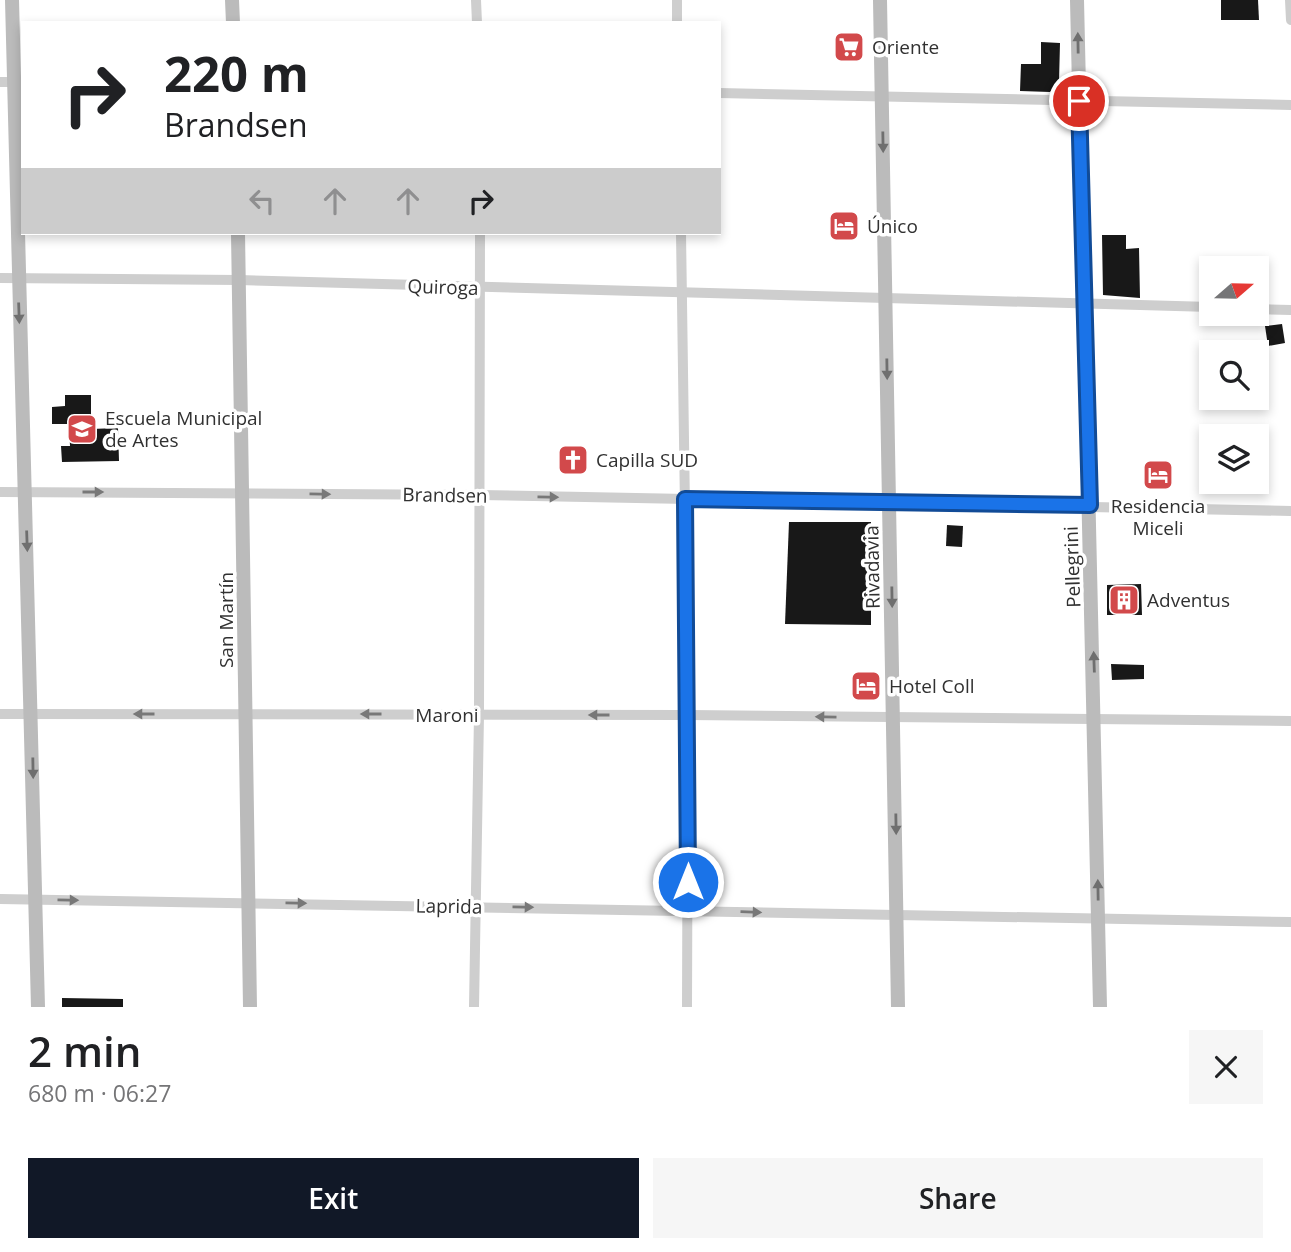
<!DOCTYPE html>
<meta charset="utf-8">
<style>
:root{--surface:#fff;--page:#f6f6f6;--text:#202124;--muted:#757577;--accent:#111827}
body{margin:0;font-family:"Open Sans",sans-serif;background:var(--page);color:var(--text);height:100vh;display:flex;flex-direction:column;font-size:26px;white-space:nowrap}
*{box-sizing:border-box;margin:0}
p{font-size:23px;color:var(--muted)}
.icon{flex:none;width:38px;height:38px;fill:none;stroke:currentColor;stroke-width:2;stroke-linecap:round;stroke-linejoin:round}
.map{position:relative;height:1007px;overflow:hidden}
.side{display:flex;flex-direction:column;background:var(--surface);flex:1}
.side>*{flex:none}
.hud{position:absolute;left:21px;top:21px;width:700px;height:214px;border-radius:0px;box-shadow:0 4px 10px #0003;background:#fff;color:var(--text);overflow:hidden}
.needle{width:46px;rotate:70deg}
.buttons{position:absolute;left:1199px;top:256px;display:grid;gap:14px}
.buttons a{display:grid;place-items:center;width:70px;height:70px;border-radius:0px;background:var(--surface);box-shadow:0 4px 10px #0003;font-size:35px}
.pin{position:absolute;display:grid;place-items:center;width:60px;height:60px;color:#fff;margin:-30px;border:4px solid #fff;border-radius:50%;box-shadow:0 2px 7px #0007}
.me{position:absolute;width:77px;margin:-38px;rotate:0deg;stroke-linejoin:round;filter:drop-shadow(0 0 5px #0008)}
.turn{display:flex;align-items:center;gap:24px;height:147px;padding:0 28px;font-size:32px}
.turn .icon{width:91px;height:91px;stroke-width:2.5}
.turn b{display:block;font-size:49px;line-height:60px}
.lanes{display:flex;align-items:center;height:66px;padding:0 28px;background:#0003;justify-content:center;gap:35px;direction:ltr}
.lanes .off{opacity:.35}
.round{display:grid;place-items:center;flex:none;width:74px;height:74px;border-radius:0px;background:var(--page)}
.summary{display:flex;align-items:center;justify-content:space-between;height:119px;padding:0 28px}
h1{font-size:42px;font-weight:600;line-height:52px}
.cta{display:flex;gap:14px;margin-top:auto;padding:14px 28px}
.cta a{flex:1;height:80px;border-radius:0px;background:var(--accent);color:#fff;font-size:28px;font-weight:600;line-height:80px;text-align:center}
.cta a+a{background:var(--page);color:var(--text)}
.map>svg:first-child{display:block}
</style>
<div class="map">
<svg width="1291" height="1007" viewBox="0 0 1291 1007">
<rect width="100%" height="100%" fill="#fff"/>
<g fill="#181818">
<polygon points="1221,0 1258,0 1259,20 1221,20"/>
<polygon points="1041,42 1060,43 1059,82 1050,92 1020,91 1021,64 1041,64"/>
<polygon points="1102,235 1126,235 1126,249 1139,248 1140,298 1103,295"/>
<polygon points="1282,324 1285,343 1268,346 1265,326"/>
<polygon points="65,395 91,395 91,429 118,428 119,461 62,462 61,446 70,446 69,424 52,424 52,407 65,406"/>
<polygon points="789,522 871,522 871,625 785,624"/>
<polygon points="947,525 963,526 962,547 946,546"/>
<polygon points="1141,584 1142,615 1107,615 1107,585"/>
<polygon points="1111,664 1144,665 1144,679 1112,680"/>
<polygon points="62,998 123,999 123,1007 62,1007"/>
</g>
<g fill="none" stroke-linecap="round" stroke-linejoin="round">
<g stroke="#cecece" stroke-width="10">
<polyline points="476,0 477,23"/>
<polyline points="677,0 677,23"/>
<polyline points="1290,0 1291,20"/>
<polyline points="0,82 23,82"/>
<polyline points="719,93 1291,105"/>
<polyline points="681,233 688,715 687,1007"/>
<polyline points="0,278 239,280 1211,307"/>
<polyline points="1256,309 1291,310"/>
<polyline points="0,492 479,495 1291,511"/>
<polyline points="0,714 688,715 1291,721"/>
<polyline points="0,899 1291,922"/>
<polyline points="474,1007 479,715 480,233"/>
</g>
<g stroke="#bbb" stroke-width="14">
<polyline points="12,0 38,1007"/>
<polyline points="232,0 233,23"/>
<polyline points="880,0 898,1007"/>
<polyline points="1077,0 1100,1007"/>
<polyline points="238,233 250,1007"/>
</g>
</g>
<defs><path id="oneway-solid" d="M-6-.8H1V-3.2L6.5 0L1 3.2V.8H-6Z" transform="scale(1.75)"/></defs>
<g fill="#6f6f6f">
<use href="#oneway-solid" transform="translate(1078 43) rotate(-91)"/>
<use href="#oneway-solid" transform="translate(883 142) rotate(89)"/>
<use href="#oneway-solid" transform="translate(19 313) rotate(88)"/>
<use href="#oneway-solid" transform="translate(887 369) rotate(89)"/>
<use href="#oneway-solid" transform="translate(27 541) rotate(88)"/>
<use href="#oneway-solid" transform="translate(892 597) rotate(89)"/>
<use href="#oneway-solid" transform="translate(1094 662) rotate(-92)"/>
<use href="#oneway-solid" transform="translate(33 768) rotate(89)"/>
<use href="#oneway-solid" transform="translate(896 824) rotate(89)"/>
<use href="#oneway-solid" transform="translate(1098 890) rotate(-91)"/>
</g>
<g fill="#787878">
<use href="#oneway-solid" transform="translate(93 492)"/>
<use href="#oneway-solid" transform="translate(320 494) rotate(1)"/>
<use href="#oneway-solid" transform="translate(548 497) rotate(1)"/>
<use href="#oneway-solid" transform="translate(144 714) rotate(180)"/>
<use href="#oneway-solid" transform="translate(371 714) rotate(-180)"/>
<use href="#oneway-solid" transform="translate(599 715) rotate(-180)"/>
<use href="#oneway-solid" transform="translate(826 717) rotate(-179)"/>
<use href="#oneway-solid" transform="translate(68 900) rotate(1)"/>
<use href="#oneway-solid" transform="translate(296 903) rotate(1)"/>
<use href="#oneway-solid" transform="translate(523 907) rotate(1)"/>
<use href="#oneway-solid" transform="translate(751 912) rotate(2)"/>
</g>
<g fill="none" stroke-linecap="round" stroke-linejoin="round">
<g stroke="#114b97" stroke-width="18">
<polyline id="route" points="688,882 685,499 1090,505 1079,101"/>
</g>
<use href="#route" stroke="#1a73e8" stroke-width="12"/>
</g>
<defs>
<g id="supermarket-square" transform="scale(1.575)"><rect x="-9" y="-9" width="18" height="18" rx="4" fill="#d2494b" stroke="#fff"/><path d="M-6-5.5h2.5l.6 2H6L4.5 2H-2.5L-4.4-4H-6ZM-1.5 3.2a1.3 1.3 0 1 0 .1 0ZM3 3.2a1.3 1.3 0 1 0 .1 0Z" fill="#fff"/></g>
<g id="hotel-square" transform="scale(1.575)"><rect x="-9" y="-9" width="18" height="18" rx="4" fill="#d2494b" stroke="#fff"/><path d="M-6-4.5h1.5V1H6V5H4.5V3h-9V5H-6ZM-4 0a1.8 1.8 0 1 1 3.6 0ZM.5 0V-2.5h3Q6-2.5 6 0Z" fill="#fff"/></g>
<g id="school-square" transform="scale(1.575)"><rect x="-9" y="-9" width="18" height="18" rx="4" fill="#d2494b" stroke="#fff"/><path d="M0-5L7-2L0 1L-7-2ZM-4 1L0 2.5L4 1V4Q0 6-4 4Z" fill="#fff"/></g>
<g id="church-square" transform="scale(1.575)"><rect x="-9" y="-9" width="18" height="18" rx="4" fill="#d2494b" stroke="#fff"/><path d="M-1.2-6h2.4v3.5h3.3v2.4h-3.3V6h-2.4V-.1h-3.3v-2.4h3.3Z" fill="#fff"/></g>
<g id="building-square" transform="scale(1.575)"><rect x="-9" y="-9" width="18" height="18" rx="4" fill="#d2494b" stroke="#fff"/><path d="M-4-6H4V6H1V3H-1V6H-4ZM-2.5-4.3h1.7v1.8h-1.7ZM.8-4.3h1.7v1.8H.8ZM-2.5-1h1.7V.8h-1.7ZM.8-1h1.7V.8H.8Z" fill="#fff"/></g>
</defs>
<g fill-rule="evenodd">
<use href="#supermarket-square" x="849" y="47"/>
<use href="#hotel-square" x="844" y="226"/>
<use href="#school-square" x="82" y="429"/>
<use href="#church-square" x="573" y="460"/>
<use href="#hotel-square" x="1158" y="475"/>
<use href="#building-square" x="1124" y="600"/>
<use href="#hotel-square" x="866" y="686"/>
</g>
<g text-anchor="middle" stroke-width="7" stroke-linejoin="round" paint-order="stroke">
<g font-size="19" fill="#313131" stroke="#fff" text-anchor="start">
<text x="872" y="54">Oriente</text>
<text x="867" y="233">Único</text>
<text x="105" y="425">Escuela Municipal<tspan x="105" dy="22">de Artes</tspan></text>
<text x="596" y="467">Capilla SUD</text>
<text x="1158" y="513" text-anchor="middle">Residencia<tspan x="1158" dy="22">Miceli</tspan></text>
<text x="1147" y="607">Adventus</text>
<text x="889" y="693">Hotel Coll</text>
</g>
<g font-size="19" fill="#313131" stroke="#fff">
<text transform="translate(443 287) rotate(2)" y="7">Quiroga</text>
<text transform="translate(445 495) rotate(1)" y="7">Brandsen</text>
<text transform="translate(872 567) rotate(-91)" y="7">Rivadavia</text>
<text transform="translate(1072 567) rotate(-92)" y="7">Pellegrini</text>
<text transform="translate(226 620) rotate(-90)" y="7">San Martín</text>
<text x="447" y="722">Maroni</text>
<text transform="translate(449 906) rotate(1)" y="7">Laprida</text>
</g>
</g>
</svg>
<div class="buttons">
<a><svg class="needle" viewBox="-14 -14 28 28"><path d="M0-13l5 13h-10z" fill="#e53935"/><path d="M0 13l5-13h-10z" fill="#757577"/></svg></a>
<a><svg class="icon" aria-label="search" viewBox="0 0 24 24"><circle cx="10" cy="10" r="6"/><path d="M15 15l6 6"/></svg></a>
<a><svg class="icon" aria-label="layers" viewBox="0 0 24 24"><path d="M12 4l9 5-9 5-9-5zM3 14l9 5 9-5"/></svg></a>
</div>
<div class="pin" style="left:1079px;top:101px;background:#d93025"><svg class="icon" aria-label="arrive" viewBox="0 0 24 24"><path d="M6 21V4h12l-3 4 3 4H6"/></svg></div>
<svg class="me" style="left:688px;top:882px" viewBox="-20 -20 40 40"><circle r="17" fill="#1a73e8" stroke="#fff" stroke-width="3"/><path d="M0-11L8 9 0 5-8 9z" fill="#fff"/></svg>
<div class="hud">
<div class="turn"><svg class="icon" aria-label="right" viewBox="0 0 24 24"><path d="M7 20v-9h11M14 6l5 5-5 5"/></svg><div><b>220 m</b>Brandsen</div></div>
<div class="lanes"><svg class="icon off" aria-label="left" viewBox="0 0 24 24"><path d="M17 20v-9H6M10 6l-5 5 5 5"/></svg><svg class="icon off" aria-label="ahead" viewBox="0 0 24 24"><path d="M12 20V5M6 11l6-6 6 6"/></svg><svg class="icon off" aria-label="ahead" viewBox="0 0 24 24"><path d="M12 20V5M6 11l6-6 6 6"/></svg><svg class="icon" aria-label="right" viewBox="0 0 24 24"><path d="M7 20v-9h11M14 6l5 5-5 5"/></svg></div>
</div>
</div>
<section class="side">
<div class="summary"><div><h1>2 min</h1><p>680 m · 06:27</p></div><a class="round"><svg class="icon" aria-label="close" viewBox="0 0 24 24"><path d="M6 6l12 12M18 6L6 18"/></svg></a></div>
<div class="cta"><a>Exit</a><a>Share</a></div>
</section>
